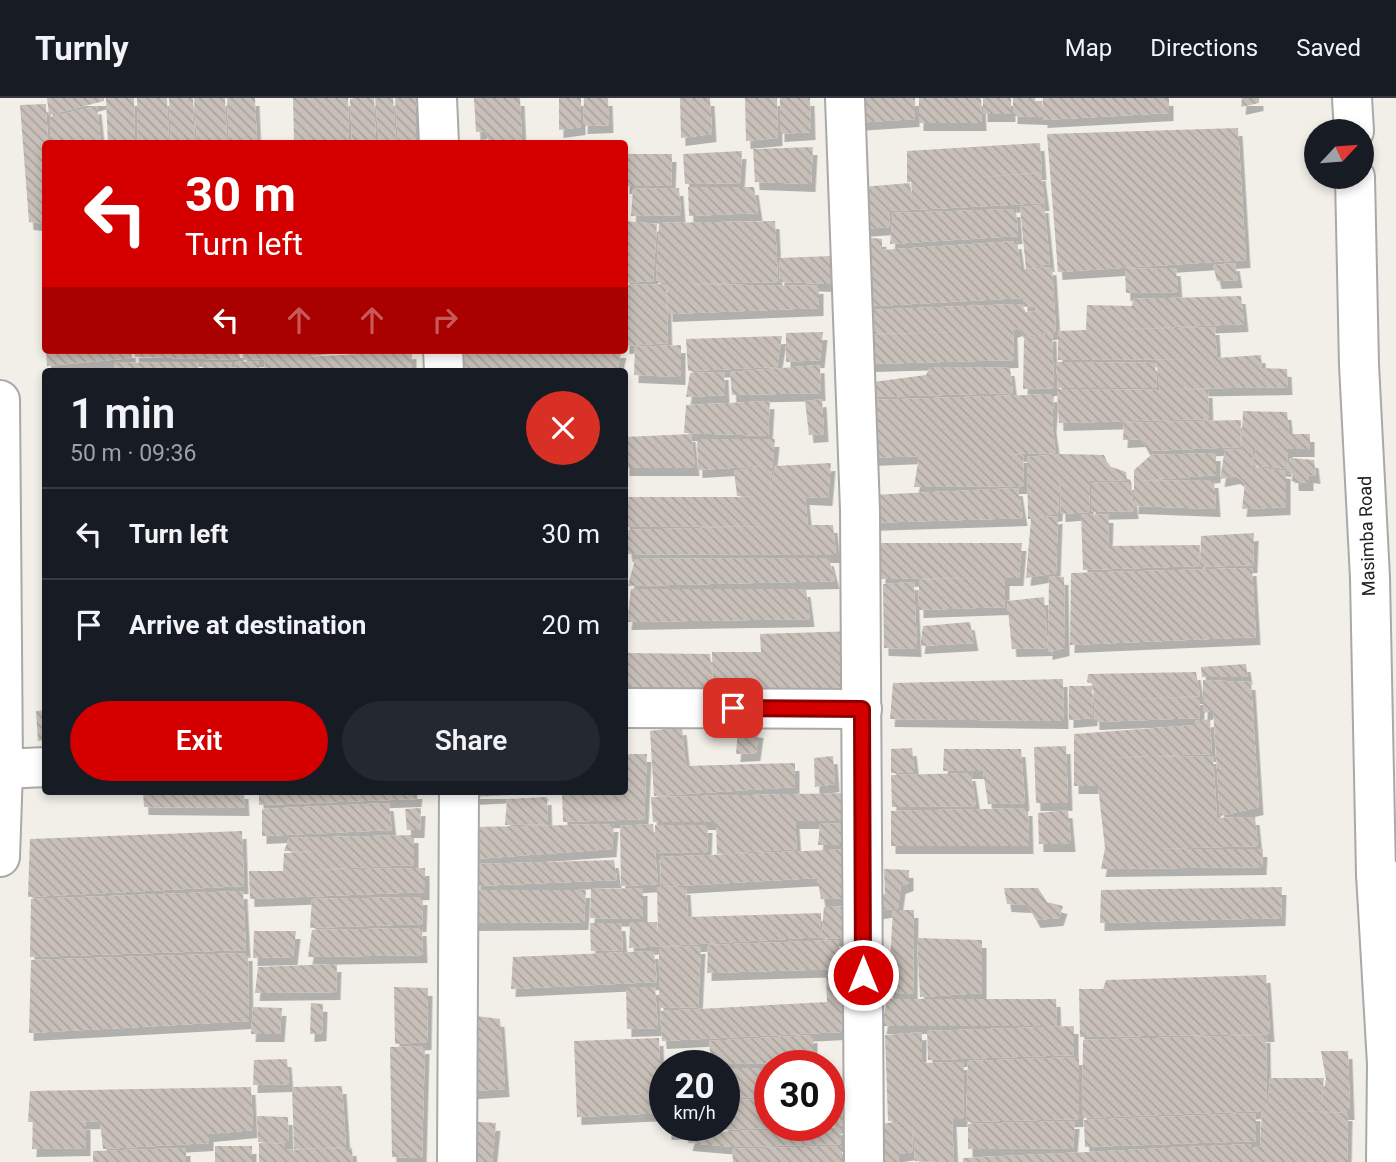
<!DOCTYPE html>
<meta charset="utf-8">
<style>
:root{--surface:#171b24;--page:#242831;--text:#f1f3f6;--muted:#9ea1a6;--line:#363941;--accent:#d40000}
body{margin:0;font-family:Roboto,sans-serif;background:var(--page);color:var(--text);height:100vh;display:flex;flex-direction:column;font-size:26px;white-space:nowrap}
*{box-sizing:border-box;margin:0}
p{font-size:23px;color:var(--muted)}
.icon{flex:none;width:38px;height:38px;fill:none;stroke:currentColor;stroke-width:2;stroke-linecap:round;stroke-linejoin:round}
.map{position:relative;flex:1;overflow:hidden}
.side{position:absolute;left:42px;top:270px;width:586px;height:427px;display:flex;flex-direction:column;background:var(--surface);border-radius:7px;box-shadow:0 4px 10px #0003}
.side>*{flex:none}
.guide{position:absolute;left:42px;top:42px;width:586px;height:214px;border-radius:7px;box-shadow:0 4px 10px #0003;background:#d40000;color:#fff;overflow:hidden}
.needle{width:46px;rotate:64deg}
.buttons{position:absolute;left:1304px;top:21px;display:grid;gap:14px}
.buttons a{display:grid;place-items:center;width:70px;height:70px;border-radius:50%;background:var(--surface);box-shadow:0 4px 10px #0003;font-size:35px}
.speed{position:absolute;left:649px;top:952px;display:flex;gap:14px;font-size:35px;font-weight:700;text-align:center}
.speed>*{display:grid;place-content:center;width:91px;height:91px;border-radius:50%;background:var(--surface);box-shadow:0 4px 10px #0003;line-height:1}
.speed small{font-size:18px;font-weight:400}
.speed .limit{border:10px solid #d22;background:#fff;color:#111}
.pin{position:absolute;display:grid;place-items:center;width:60px;height:60px;color:#fff;margin:-30px;border-radius:14px;box-shadow:0 4px 10px #0006}
.me{position:absolute;width:77px;margin:-38px;rotate:0deg;stroke-linejoin:round;filter:drop-shadow(0 0 5px #0008)}
.turn{display:flex;align-items:center;gap:24px;height:147px;padding:0 28px;font-size:32px}
.turn .icon{width:91px;height:91px;stroke-width:2.5}
.turn b{display:block;font-size:49px;line-height:60px}
.lanes{display:flex;align-items:center;height:66px;padding:0 28px;background:#0003;justify-content:center;gap:35px;direction:ltr}
.lanes .off{opacity:.35}
.round{display:grid;place-items:center;flex:none;width:74px;height:74px;border-radius:37px;background:var(--page)}
.summary{display:flex;align-items:center;justify-content:space-between;height:119px;padding:0 28px}
h1{font-size:42px;font-weight:600;line-height:52px}
.cta{display:flex;gap:14px;margin-top:auto;padding:14px 28px}
.cta a{flex:1;height:80px;border-radius:42px;background:var(--accent);color:#fff;font-size:28px;font-weight:600;line-height:80px;text-align:center}
.cta a+a{background:var(--page);color:var(--text)}
ul{padding:0;list-style:none}
li{display:flex;align-items:center;gap:21px;height:91px;padding:0 28px;border-top:2px solid var(--line)}
li div{flex:1}
li b{display:block;font-size:26px}
li em{font-style:normal}
header{display:flex;align-items:center;gap:42px;box-sizing:border-box;height:98px;padding:0 35px;background:var(--surface);border-bottom:2px solid var(--line)}
header strong{font-size:33px}
nav{display:flex;gap:38px;margin-inline-start:auto;font-size:24px}
.map>svg:first-child{display:block}
</style>
<header>
<strong>Turnly</strong>
<nav><a>Map</a><a>Directions</a><a>Saved</a></nav>
</header>
<div class="map">
<svg width="1396" height="1064" viewBox="0 0 1396 1064">
<defs>
<pattern id="building-back-hatch" width="6" height="6" patternUnits="userSpaceOnUse" patternTransform="scale(1.75)"><rect width="6" height="6" fill="#c7bfb8"/><path d="M-1 5l2 2M0 0l6 6M5-1l2 2" fill="none" stroke="#aba49e"/></pattern>
<filter id="shadow"><feDropShadow dx="4.5" dy="8" stdDeviation="0" flood-color="#0004"/></filter>
</defs>
<rect width="100%" height="100%" fill="#f2efe9"/>
<g fill="url(#building-back-hatch)" filter="url(#shadow)">
<polygon points="47,0 104,0 104,3 49,17"/>
<polygon points="106,0 134,0 135,46 108,46"/>
<polygon points="137,0 167,0 169,46 138,46"/>
<polygon points="169,0 193,0 195,46 171,46"/>
<polygon points="194,0 225,0 227,46 197,46"/>
<polygon points="227,0 255,0 257,46 229,46"/>
<polygon points="293,0 348,0 349,46 294,46"/>
<polygon points="355,0 374,0 376,46 352,46 350,1"/>
<polygon points="375,0 393,0 396,46 379,46"/>
<polygon points="395,0 416,0 416,46 398,46"/>
<polygon points="474,0 520,0 522,42 489,46 486,33 476,34"/>
<polygon points="559,0 581,0 581,29 559,32"/>
<polygon points="584,0 608,0 609,27 583,28"/>
<polygon points="680,0 710,0 712,36 681,40"/>
<polygon points="745,0 777,0 778,40 746,43"/>
<polygon points="780,0 810,0 811,34 780,36"/>
<polygon points="852,0 915,0 915,21 854,25"/>
<polygon points="919,0 981,0 982,25 919,25"/>
<rect x="983" y="0" width="28" height="16"/>
<polygon points="1013,0 1035,0 1035,3 1042,3 1042,12 1043,0 1169,0 1169,15 1043,22 1043,19 1013,18"/>
<polygon points="1242,0 1259,0 1259,5 1241,9"/>
<polygon points="46,6 48,46 46,46 46,126 29,124 20,7"/>
<polygon points="97,8 101,46 50,46 50,19"/>
<polygon points="1238,30 1246,162 1058,174 1047,36"/>
<polygon points="1040,45 1042,74 941,82 1041,75 1045,105 890,113 889,129 861,131 862,89 910,85 912,103 912,84 907,84 907,53"/>
<polygon points="813,49 811,86 755,84 753,51"/>
<polygon points="742,53 740,85 685,86 683,56"/>
<polygon points="625,56 672,56 671,88 625,88"/>
<polygon points="688,89 754,89 758,115 689,118"/>
<polygon points="679,90 681,117 631,118 633,91"/>
<polygon points="1044,107 1050,166 1027,171 1052,169 1056,233 1025,239 1018,230 1013,232 1014,262 869,266 871,237 953,234 868,236 866,212 1021,206 1026,214 1044,213 1035,213 1036,208 1023,209 1023,200 857,209 861,139 882,141 882,152 1017,143 1021,171 1026,171 1020,109"/>
<polygon points="1016,111 1018,138 890,146 893,115"/>
<polygon points="625,123 657,126 653,183 625,185"/>
<polygon points="775,123 778,184 683,186 819,188 819,210 668,216 667,185 656,185 659,125"/>
<polygon points="832,158 830,186 780,184 779,160"/>
<polygon points="1235,165 1238,182 1217,183 1213,167"/>
<polygon points="1176,170 1178,194 1126,195 1125,171"/>
<polygon points="666,186 668,245 625,248 625,187"/>
<polygon points="1241,198 1244,226 1106,232 1215,229 1217,260 1261,257 1262,270 1287,271 1288,289 1167,291 1208,292 1209,321 1059,325 1057,291 1160,292 1156,262 1188,261 1058,262 1058,233 1086,232 1087,207 1132,208 1133,201"/>
<polygon points="823,234 820,262 786,264 786,235"/>
<polygon points="1052,235 1054,290 1023,291 1024,241"/>
<polygon points="782,238 777,269 688,273 686,241"/>
<polygon points="681,247 681,279 634,277 635,249"/>
<polygon points="46,252 131,252 132,260 47,268"/>
<polygon points="134,252 239,252 240,262 135,259"/>
<polygon points="242,252 365,252 305,259 412,253 412,273 264,273 265,261 243,262"/>
<polygon points="537,252 622,252 617,273 461,273 459,255"/>
<polygon points="259,263 259,273 235,273 236,264"/>
<polygon points="198,264 199,273 114,273 114,265"/>
<polygon points="203,264 232,265 232,273 202,273"/>
<polygon points="1056,264 1155,265 1157,290 1058,290"/>
<polygon points="820,267 821,295 732,297 730,274"/>
<polygon points="930,269 1010,270 1013,295 872,299 873,284 926,277"/>
<polygon points="724,274 725,297 686,299 690,275"/>
<polygon points="1054,296 1052,327 1056,355 1004,356 1023,357 1024,388 914,389 919,358 869,360 870,302"/>
<polygon points="822,301 824,336 809,337 805,303"/>
<polygon points="770,303 768,338 684,335 686,307"/>
<polygon points="1243,313 1287,314 1289,336 1310,336 1310,351 1288,351 1287,371 1252,367 1256,351 1253,351 1251,374 1252,369 1286,373 1286,409 1242,411 1245,385 1236,378 1220,381 1225,351 1241,352"/>
<polygon points="1241,322 1240,349 1148,353 1141,341 1123,342 1124,325"/>
<polygon points="691,336 695,370 625,370 625,339"/>
<polygon points="697,341 775,341 769,399 775,368 831,365 828,400 805,399 808,427 833,427 836,457 628,456 625,432 773,428 625,429 625,399 755,399 737,398 734,373 764,368 698,372"/>
<polygon points="1216,355 1216,377 1137,383 1214,382 1216,411 1134,408 1134,372 1151,357"/>
<polygon points="1061,356 1104,357 1109,368 1126,374 1127,382 1090,383 1089,414 1061,416 1060,375 1058,415 1035,420 1058,418 1056,475 1026,480 1031,421 1028,421 1027,359"/>
<polygon points="1290,360 1314,362 1316,378 1309,377 1309,385 1294,385 1294,376 1287,375"/>
<polygon points="1131,384 1134,413 1091,414 1091,385"/>
<polygon points="1018,390 1023,420 867,425 871,397"/>
<polygon points="1081,416 1109,417 1108,448 1200,447 1199,468 1083,472"/>
<polygon points="1254,435 1253,467 1200,469 1201,438"/>
<polygon points="881,445 1022,445 1019,480 1005,480 1005,509 919,512 919,482 980,480 881,481"/>
<polygon points="829,460 835,483 628,488 635,461"/>
<polygon points="1252,470 1256,539 1070,547 1071,475"/>
<polygon points="1049,478 1064,479 1065,550 1048,554"/>
<polygon points="914,484 917,551 884,550 883,486"/>
<polygon points="631,491 806,491 810,521 627,524"/>
<polygon points="1044,499 1048,550 1012,551 1007,503"/>
<polygon points="970,524 974,545 920,548 923,528"/>
<polygon points="857,533 857,591 625,596 625,555 710,556 713,588 712,554 761,554 760,536"/>
<polygon points="1246,566 1248,579 1202,579 1201,569"/>
<polygon points="1196,574 1200,598 1115,602 1200,599 1200,620 1095,624 1093,586 1087,584 1088,576"/>
<polygon points="1063,581 1064,623 890,621 893,585"/>
<polygon points="1203,582 1251,584 1259,709 1220,718 1213,611 1203,616"/>
<polygon points="1069,588 1092,588 1093,620 1069,622"/>
<polygon points="46,612 46,642 38,643 36,613"/>
<polygon points="1210,621 1212,656 1090,660 1213,658 1217,720 1255,719 1258,748 1154,751 1263,751 1262,769 1101,771 1105,750 1098,688 1074,688 1074,636 1195,627 1195,623"/>
<polygon points="682,629 686,668 795,665 795,689 654,698 650,633"/>
<polygon points="738,630 759,632 756,655 736,656"/>
<polygon points="1066,648 1068,705 1036,705 1034,649"/>
<polygon points="912,650 915,675 891,675 891,651"/>
<polygon points="944,651 1021,651 1025,705 988,706 983,673 943,673"/>
<polygon points="625,656 647,656 644,721 563,724 562,693 625,693"/>
<polygon points="833,658 835,686 815,689 814,660"/>
<polygon points="971,675 976,708 892,709 891,677"/>
<polygon points="143,693 244,693 245,710 144,709"/>
<polygon points="259,693 418,693 417,701 259,707"/>
<polygon points="472,693 544,693 544,695 472,699"/>
<polygon points="847,695 848,723 795,723 797,751 717,756 716,724 653,724 651,699"/>
<polygon points="547,699 548,726 505,727 507,701"/>
<polygon points="389,705 392,732 262,738 262,711"/>
<polygon points="421,710 420,732 407,732 405,711"/>
<polygon points="1028,710 1029,748 891,748 891,713"/>
<polygon points="1068,712 1071,746 1039,746 1038,715"/>
<polygon points="852,725 854,747 818,747 820,726"/>
<polygon points="614,726 612,751 474,761 473,729"/>
<polygon points="653,726 655,744 655,727 708,727 707,755 655,754 658,786 621,788 620,728"/>
<polygon points="242,733 244,788 28,799 30,741"/>
<polygon points="414,737 414,767 305,772 425,770 425,794 250,801 249,773 283,773 284,755 320,754 284,753 289,740"/>
<polygon points="854,751 853,800 821,801 817,780 661,789 660,759"/>
<polygon points="614,762 617,782 476,788 476,766"/>
<polygon points="884,771 909,772 909,785 901,788 898,810 874,814 871,799 885,796"/>
<polygon points="657,789 686,789 688,819 821,815 821,839 629,850 630,824 657,824 658,838"/>
<polygon points="1282,789 1281,820 1100,825 1101,792"/>
<polygon points="643,790 643,821 590,820 591,791"/>
<polygon points="1004,790 1038,790 1047,804 1063,808 1059,820 1036,822 1028,807 1007,806"/>
<polygon points="468,792 586,792 584,824 471,825"/>
<polygon points="243,793 246,852 30,859 31,801"/>
<polygon points="423,799 422,826 310,830 312,801"/>
<polygon points="824,809 858,809 859,841 821,840"/>
<polygon points="893,812 914,812 913,896 888,896"/>
<polygon points="590,825 621,825 623,852 591,853"/>
<polygon points="422,830 423,857 308,859 312,832"/>
<polygon points="254,833 296,833 293,859 253,860"/>
<polygon points="917,840 982,842 982,895 920,899"/>
<polygon points="838,842 841,871 707,875 708,847"/>
<polygon points="701,848 698,909 659,910 659,849"/>
<polygon points="654,853 657,884 511,891 513,859"/>
<polygon points="248,855 249,923 29,935 31,862"/>
<polygon points="337,866 336,894 255,895 258,869"/>
<polygon points="826,877 844,877 841,934 662,943 660,913 827,904"/>
<polygon points="1266,877 1270,936 1080,939 1079,891 1103,891 1106,882"/>
<polygon points="394,889 428,890 427,944 395,946"/>
<polygon points="626,889 655,889 658,930 627,931"/>
<polygon points="887,901 1056,901 1057,928 882,928"/>
<polygon points="311,905 323,906 322,935 310,936"/>
<polygon points="253,909 282,910 280,936 251,936"/>
<polygon points="461,916 500,921 505,991 461,994"/>
<polygon points="1074,928 1074,957 928,962 927,933"/>
<polygon points="922,934 922,965 964,964 963,1021 952,1021 954,1064 915,1063 913,1023 912,1054 899,1056 899,1064 882,1064 879,1026 904,1023 888,1023 885,937"/>
<polygon points="813,937 813,965 711,966 709,943"/>
<polygon points="1266,937 1267,1017 1270,980 1324,980 1321,1008 1326,981 1321,953 1348,953 1350,1014 1271,1013 1348,1015 1347,1064 963,1064 963,1060 1251,1046 1251,1051 1260,1048 1262,1013 1082,1020 1083,942"/>
<polygon points="659,940 662,1015 577,1019 574,943"/>
<polygon points="425,948 422,1060 392,1059 390,949"/>
<polygon points="1079,959 1079,1021 966,1024 968,963"/>
<polygon points="287,961 289,986 253,987 254,962"/>
<polygon points="724,970 770,970 770,999 724,1000"/>
<polygon points="342,988 346,1049 294,1051 292,989"/>
<polygon points="251,989 253,1032 209,1036 209,1045 103,1051 100,1023 67,1024 86,1024 86,1050 32,1051 33,1024 28,1024 30,993"/>
<polygon points="846,999 848,1027 830,1028 830,1000"/>
<polygon points="770,1001 770,1027 790,1029 667,1034 667,1027 724,1027 724,1002"/>
<polygon points="1256,1015 1256,1043 1085,1049 1084,1022"/>
<polygon points="257,1018 288,1019 289,1045 258,1044"/>
<polygon points="465,1023 496,1025 492,1064 465,1064"/>
<polygon points="1075,1023 1073,1050 968,1051 968,1026"/>
<polygon points="841,1029 841,1046 735,1049 688,1045 691,1035"/>
<polygon points="259,1045 285,1046 285,1052 352,1050 353,1064 259,1064"/>
<rect x="215" y="1048" width="37" height="16"/>
<polygon points="842,1048 842,1064 733,1064 732,1051"/>
<polygon points="186,1050 186,1064 93,1064 93,1053"/>
</g>
<g fill="none" stroke-linecap="round" stroke-linejoin="round">
<g stroke="#a9a9a9" stroke-width="42">
<g id="minor">
<polyline points="437,0 439,46"/>
<polyline points="845,0 860,412 864,1064"/>
<polyline points="443,252 444,273"/>
<polyline points="0,302 3,671 0,759"/>
<polyline points="625,610 862,611"/>
<polyline points="3,671 46,669"/>
<polyline points="1376,776 1387,966 1386,1064"/>
<polyline points="457,1064 459,693"/>
</g>
</g>
<g stroke="#a9a9a9" stroke-width="42">
<g id="tertiary">
<polyline points="1352,0 1354,33"/>
<polyline points="1355,79 1359,267 1370,480 1376,776 1396,785"/>
</g>
</g>
<use href="#minor" stroke="#fff" stroke-width="38"/>
<use href="#tertiary" stroke="#fff" stroke-width="38"/>
</g>
<g fill="none" stroke-linecap="round" stroke-linejoin="round">
<g stroke="#8a0000" stroke-width="18">
<polyline id="route" points="733,610 862,611 863,877"/>
</g>
<use href="#route" stroke="#d40000" stroke-width="12"/>
</g>
<g text-anchor="middle" stroke-width="5" stroke-linejoin="round" paint-order="stroke">
<g font-size="18" fill="#222" stroke="#fff">
<text transform="translate(1367 438) rotate(-92)" y="6">Masimba Road</text>
</g>
</g>
</svg>
<div class="buttons">
<a><svg class="needle" viewBox="-14 -14 28 28"><path d="M0-13l5 13h-10z" fill="#e53935"/><path d="M0 13l5-13h-10z" fill="#9ea1a6"/></svg></a>
</div>
<div class="speed"><div>20<small>km/h</small></div><div class="limit">30</div></div>
<div class="pin" style="left:733px;top:610px;background:#d93025"><svg class="icon" aria-label="arrive" viewBox="0 0 24 24"><path d="M6 21V4h12l-3 4 3 4H6"/></svg></div>
<svg class="me" style="left:863px;top:877px" viewBox="-20 -20 40 40"><circle r="17" fill="#d40000" stroke="#fff" stroke-width="3"/><path d="M0-11L8 9 0 5-8 9z" fill="#fff"/></svg>
<div class="guide">
<div class="turn"><svg class="icon" aria-label="left" viewBox="0 0 24 24"><path d="M17 20v-9H6M10 6l-5 5 5 5"/></svg><div><b>30 m</b>Turn left</div></div>
<div class="lanes"><svg class="icon" aria-label="left" viewBox="0 0 24 24"><path d="M17 20v-9H6M10 6l-5 5 5 5"/></svg><svg class="icon off" aria-label="ahead" viewBox="0 0 24 24"><path d="M12 20V5M6 11l6-6 6 6"/></svg><svg class="icon off" aria-label="ahead" viewBox="0 0 24 24"><path d="M12 20V5M6 11l6-6 6 6"/></svg><svg class="icon off" aria-label="right" viewBox="0 0 24 24"><path d="M7 20v-9h11M14 6l5 5-5 5"/></svg></div>
</div>
<section class="side">
<div class="summary"><div><h1>1 min</h1><p>50 m · 09:36</p></div><a class="round" style="background:#d93025;color:#fff"><svg class="icon" aria-label="close" viewBox="0 0 24 24"><path d="M6 6l12 12M18 6L6 18"/></svg></a></div>
<ul>
<li><svg class="icon" aria-label="left" viewBox="0 0 24 24"><path d="M17 20v-9H6M10 6l-5 5 5 5"/></svg><div><b>Turn left</b></div><em>30 m</em></li>
<li><svg class="icon" aria-label="arrive" viewBox="0 0 24 24"><path d="M6 21V4h12l-3 4 3 4H6"/></svg><div><b>Arrive at destination</b></div><em>20 m</em></li>
</ul>
<div class="cta"><a>Exit</a><a>Share</a></div>
</section>
</div>
